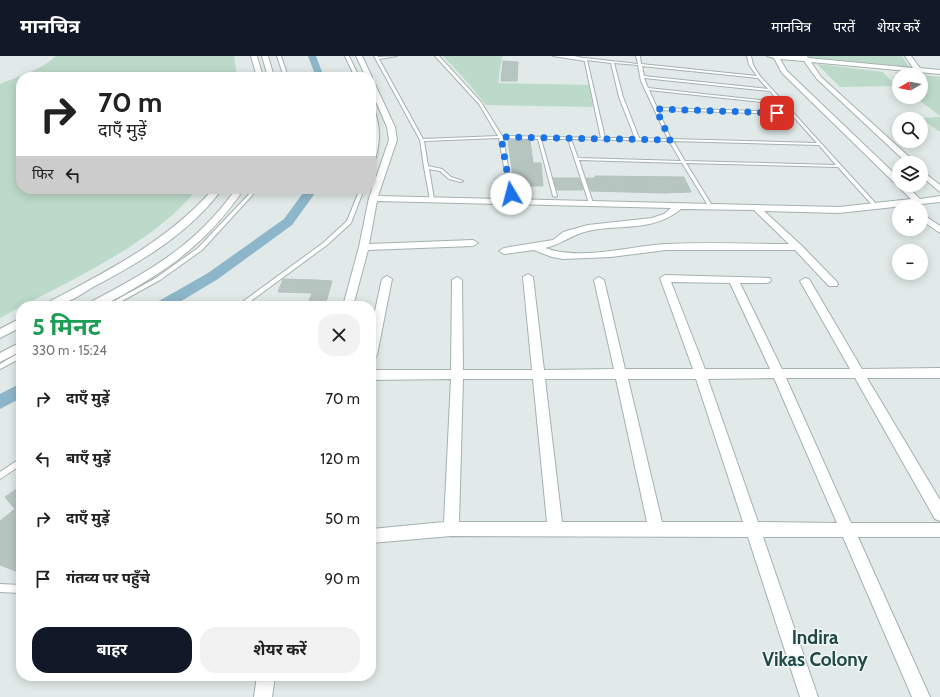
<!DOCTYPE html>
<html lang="hi">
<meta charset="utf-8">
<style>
:root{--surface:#fff;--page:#f2f2f2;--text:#222;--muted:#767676;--accent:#111827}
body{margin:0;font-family:Cabin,"Noto Sans Devanagari",sans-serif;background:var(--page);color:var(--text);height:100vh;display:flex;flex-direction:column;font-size:15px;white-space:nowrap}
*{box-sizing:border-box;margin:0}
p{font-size:13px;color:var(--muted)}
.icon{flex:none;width:22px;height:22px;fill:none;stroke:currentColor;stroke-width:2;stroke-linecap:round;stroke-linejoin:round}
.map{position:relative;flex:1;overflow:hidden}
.panel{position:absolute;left:16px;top:245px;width:360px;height:380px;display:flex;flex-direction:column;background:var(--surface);border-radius:16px;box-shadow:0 2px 10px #0003}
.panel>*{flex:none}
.banner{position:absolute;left:16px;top:16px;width:360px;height:122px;border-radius:16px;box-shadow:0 2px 10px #0003;background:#fff;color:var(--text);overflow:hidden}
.needle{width:26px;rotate:260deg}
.buttons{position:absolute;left:892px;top:12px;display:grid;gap:8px}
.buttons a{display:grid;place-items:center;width:36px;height:36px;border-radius:50%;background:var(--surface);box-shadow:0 2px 10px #0003;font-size:20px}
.pin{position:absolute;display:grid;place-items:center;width:34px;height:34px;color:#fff;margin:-17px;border-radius:8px;box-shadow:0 2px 6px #0006}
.me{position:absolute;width:44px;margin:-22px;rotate:352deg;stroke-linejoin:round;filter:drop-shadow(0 0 3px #0008)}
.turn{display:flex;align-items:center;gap:14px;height:84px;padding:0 16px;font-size:18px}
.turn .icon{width:52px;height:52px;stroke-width:2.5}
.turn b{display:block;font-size:28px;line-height:34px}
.then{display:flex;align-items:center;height:38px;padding:0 16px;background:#0003;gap:8px;font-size:15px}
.round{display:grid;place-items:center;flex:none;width:42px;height:42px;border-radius:16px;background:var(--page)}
.headline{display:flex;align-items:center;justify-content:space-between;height:68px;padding:0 16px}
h1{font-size:24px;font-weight:700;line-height:30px;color:#1e9e55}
.cta{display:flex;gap:8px;margin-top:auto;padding:8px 16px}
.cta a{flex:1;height:46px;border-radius:16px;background:var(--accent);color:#fff;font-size:16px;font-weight:700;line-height:46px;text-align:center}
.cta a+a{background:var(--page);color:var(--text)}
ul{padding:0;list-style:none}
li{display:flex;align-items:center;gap:12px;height:60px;padding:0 16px}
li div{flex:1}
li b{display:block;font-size:15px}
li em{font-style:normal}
header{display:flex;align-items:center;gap:24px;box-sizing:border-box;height:56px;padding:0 20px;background:var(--accent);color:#fff}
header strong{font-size:19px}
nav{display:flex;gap:22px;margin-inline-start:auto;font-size:14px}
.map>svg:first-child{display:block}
</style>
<header>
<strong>मानचित्र</strong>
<nav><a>मानचित्र</a><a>परतें</a><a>शेयर करें</a></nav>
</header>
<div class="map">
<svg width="940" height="641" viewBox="0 0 940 641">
<rect width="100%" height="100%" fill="#e1eae8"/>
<g fill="#bcdac9">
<path d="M56,0h178l3,21h-216v112h176c-45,57 -134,94 -197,129v-234c19,-8 41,-14 56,-28z"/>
<polygon points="443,0 502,0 498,27 589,29 593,51 486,49 467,26"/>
<polygon points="809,0 902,0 909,11 809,1"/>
<polygon points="817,8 883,16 896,30 840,31"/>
<polygon points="895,16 940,21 940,60 915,41 921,41 921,19 899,19 899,27 892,21 899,21"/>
<polygon points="940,61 940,76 920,62"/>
</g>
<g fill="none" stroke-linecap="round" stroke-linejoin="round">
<g fill="#8eb6ca" fill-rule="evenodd">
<polygon points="308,0 316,0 324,21 316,21"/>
<polygon points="306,133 318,133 292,169 218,223 173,250 155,250 157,246 208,217 284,163"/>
<polygon points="21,327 21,342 0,353 0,338"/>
</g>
</g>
<g fill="#b7c5c1" stroke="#b4c3c0">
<polygon points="503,5 518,6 517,25 501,25"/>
<polygon points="508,84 530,84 533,107 541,107 543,130 514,130"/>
<polygon points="595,120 684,121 691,136 665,137 591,135 586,122 595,122"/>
<polygon points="553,122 579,122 583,134 557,134"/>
<polygon points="283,223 316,224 332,225 325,250 307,250 312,237 278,236"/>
<polygon points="21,430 21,517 0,509 0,465 15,453 5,441"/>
</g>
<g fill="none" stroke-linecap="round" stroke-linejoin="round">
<g stroke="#a4b1b0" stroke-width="2">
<g id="service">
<polygon points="277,0 281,0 288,21 284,21"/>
<polygon points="345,0 349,0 359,21 355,21"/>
<path d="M374,0h4v1l19,-1 -18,3 44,80 75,-3 -19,-32 -44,-48h4l42,46 21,34 99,2 -17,-80 54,6 -2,-8h4l1,8 116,12 -8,-11 -2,-9h4l2,9 7,11 118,130 -2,1h-2l-36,-40 -152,-4 27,44 -2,1 -2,-1 -27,-44 -103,-3 14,43 -2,1 -2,-1 -21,-64h-27l16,57 -2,1 -2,-1 -15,-57 -35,-1 11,63v1l-4,-1 -11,-63 -75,3 4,25 14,3 9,8 12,4 -2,1 -12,-3 -9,-8 -11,-2 5,30 -4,1 -6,-33 -4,-27zM587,4l24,3 8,34 16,41h-30zM614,7l24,2 3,16 27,58 -29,-1 -16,-41zM642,10l116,12 10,11 -124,-13zM644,22l126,13 9,11 -131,-14zM649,34l132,14 8,8 -132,-4zM658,54l133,4 26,29 -146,-4zM571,83l98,2 12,20 -103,-3zM673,85l146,4 17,20 -151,-4z"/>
<path d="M371,50l2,1c9,22 7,38 0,60l-2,1c0,-10 4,-20 4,-31 1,-11 -4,-21 -4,-31z"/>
<polygon points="254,133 258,133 202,194 160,224 113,250 106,250 107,249 156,222 198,192"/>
<polygon points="360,133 364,133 351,167 327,189 244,250 237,250 323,187 347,165"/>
<polygon points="19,297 21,297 21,302 0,313 0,308"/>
<polygon points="21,402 21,409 0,423 0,416"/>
<polygon points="0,528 21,529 21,537 0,536"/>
</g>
</g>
<g stroke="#a4b1b0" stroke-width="2">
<g id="minor">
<polygon points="251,0 257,0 263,21 257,21"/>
<polygon points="262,0 268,0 274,21 268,21"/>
<polygon points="356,0 362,0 372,21 371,22 366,21"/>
<polygon points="553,0 574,0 588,3 585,5"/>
<path d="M767,0h40l1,2 105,10 -8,-12h6l9,12 20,2v4l-129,-12 10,15 95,86h-9l-90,-84 -13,-18 -24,-2 7,12 112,107v7h7l14,14 20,-3v6l-101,11 -75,-2 37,34 36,37 1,2 -1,2h-8l-34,-36h-129l-55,7 -48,2 -11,-2 -18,-7 -30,4 -5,-3 5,-3 49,-8 10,-8 25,-7 64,-7 12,-4 7,-6 -294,-7 -8,43 104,-4 5,3 -5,3 -105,4 -15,56h-10l16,-59 10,-49 20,-58 -2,-13 -16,-37v-10l3,2 21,45 2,13 -19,56 461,11 72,-8 -129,-126 -8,-15zM681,153l73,1 35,34c-41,0 -82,-2 -123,0 -36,2 -86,17 -121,4 17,-4 26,-13 43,-17 33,-7 65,1 93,-22z"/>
<polygon points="921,114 940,129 940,136 921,120"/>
<path d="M213,133h9c-32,44 -80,72 -127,97 -17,10 -29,20 -49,20l1,-3c60,-32 121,-62 166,-114z"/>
<path d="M236,133h8c-31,45 -64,73 -111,100 -16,9 -27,17 -45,17l1,-3c62,-33 105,-56 147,-114z"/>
<polygon points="921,157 940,170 940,177 921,164"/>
<path d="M528,218l5,3 11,93 70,-1 -20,-89 5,-3 5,3 21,89h68l-33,-91 5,-3 105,3 1,2 -1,2 -4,1h-26l42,86h68l-50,-88 5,-3 4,1 53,90 78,-1v10h-73l73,122v21l-5,-2 -80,-141h-69l65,145h89v14h-82l72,160h-18l-69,-160h-80l55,160h-18l-52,-160 -297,-1 -80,7v-14l73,-7 7,-143 -80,1v-10h80l1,-90 5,-3 5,3 1,90h69l-9,-93zM671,226l59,1 40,86h-65zM774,322l63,145 -79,-1 -50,-143zM463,323h70l14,143h-88zM545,323h71l31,143h-85zM628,323h68l47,143h-81z"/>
<polygon points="387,220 392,223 377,299 375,302 371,303 371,273 382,223"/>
<polygon points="21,262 21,271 0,282 0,273"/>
<polygon points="21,286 21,295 0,306 0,297"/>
<polygon points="257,620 275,620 272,641 254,641"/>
</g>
</g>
<use href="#service" fill="#fff" fill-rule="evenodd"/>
<use href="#minor" fill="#fff" fill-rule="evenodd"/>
</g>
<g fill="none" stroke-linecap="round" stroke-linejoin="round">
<polyline stroke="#1a73e8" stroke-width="7" stroke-dasharray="0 12.6" points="511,138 501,81 670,84 656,53 777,57"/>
</g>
<g text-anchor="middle" stroke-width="3" stroke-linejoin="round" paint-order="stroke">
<g font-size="19" font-weight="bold" fill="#214947" stroke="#f1f7f5">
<text x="815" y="588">Indira<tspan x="815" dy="22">Vikas Colony</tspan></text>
</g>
</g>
</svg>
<div class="buttons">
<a><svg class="needle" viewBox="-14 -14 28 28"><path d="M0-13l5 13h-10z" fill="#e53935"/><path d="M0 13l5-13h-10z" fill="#767676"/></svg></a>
<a><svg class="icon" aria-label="search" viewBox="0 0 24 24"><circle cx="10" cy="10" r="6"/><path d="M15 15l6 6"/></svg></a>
<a><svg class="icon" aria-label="layers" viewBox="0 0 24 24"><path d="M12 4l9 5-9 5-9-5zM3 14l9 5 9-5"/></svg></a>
<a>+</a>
<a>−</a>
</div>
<div class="pin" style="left:777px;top:57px;background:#d93025"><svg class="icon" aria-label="arrive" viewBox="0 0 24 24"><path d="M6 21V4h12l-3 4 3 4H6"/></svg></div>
<svg class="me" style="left:511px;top:138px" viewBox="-20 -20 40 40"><circle r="19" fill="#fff"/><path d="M0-13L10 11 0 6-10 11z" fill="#1a73e8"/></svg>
<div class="banner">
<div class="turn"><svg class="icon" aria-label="right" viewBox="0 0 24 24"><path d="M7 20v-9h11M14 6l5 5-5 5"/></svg><div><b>70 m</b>दाएँ मुड़ें</div></div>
<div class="then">फिर<svg class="icon" aria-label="left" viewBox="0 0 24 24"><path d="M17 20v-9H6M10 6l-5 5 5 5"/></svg></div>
</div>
<section class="panel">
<div class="headline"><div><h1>5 मिनट</h1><p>330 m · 15:24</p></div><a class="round"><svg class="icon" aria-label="close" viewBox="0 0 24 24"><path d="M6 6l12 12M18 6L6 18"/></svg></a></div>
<ul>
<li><svg class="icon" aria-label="right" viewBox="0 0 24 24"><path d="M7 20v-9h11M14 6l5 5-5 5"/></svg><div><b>दाएँ मुड़ें</b></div><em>70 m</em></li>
<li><svg class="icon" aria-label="left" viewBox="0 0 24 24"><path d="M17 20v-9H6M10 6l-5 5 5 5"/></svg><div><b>बाएँ मुड़ें</b></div><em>120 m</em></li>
<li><svg class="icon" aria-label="right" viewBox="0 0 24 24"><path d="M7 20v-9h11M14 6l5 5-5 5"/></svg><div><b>दाएँ मुड़ें</b></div><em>50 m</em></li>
<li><svg class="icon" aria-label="arrive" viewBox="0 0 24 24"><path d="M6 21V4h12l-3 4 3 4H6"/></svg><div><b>गंतव्य पर पहुँचे</b></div><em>90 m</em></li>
</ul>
<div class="cta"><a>बाहर</a><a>शेयर करें</a></div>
</section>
</div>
